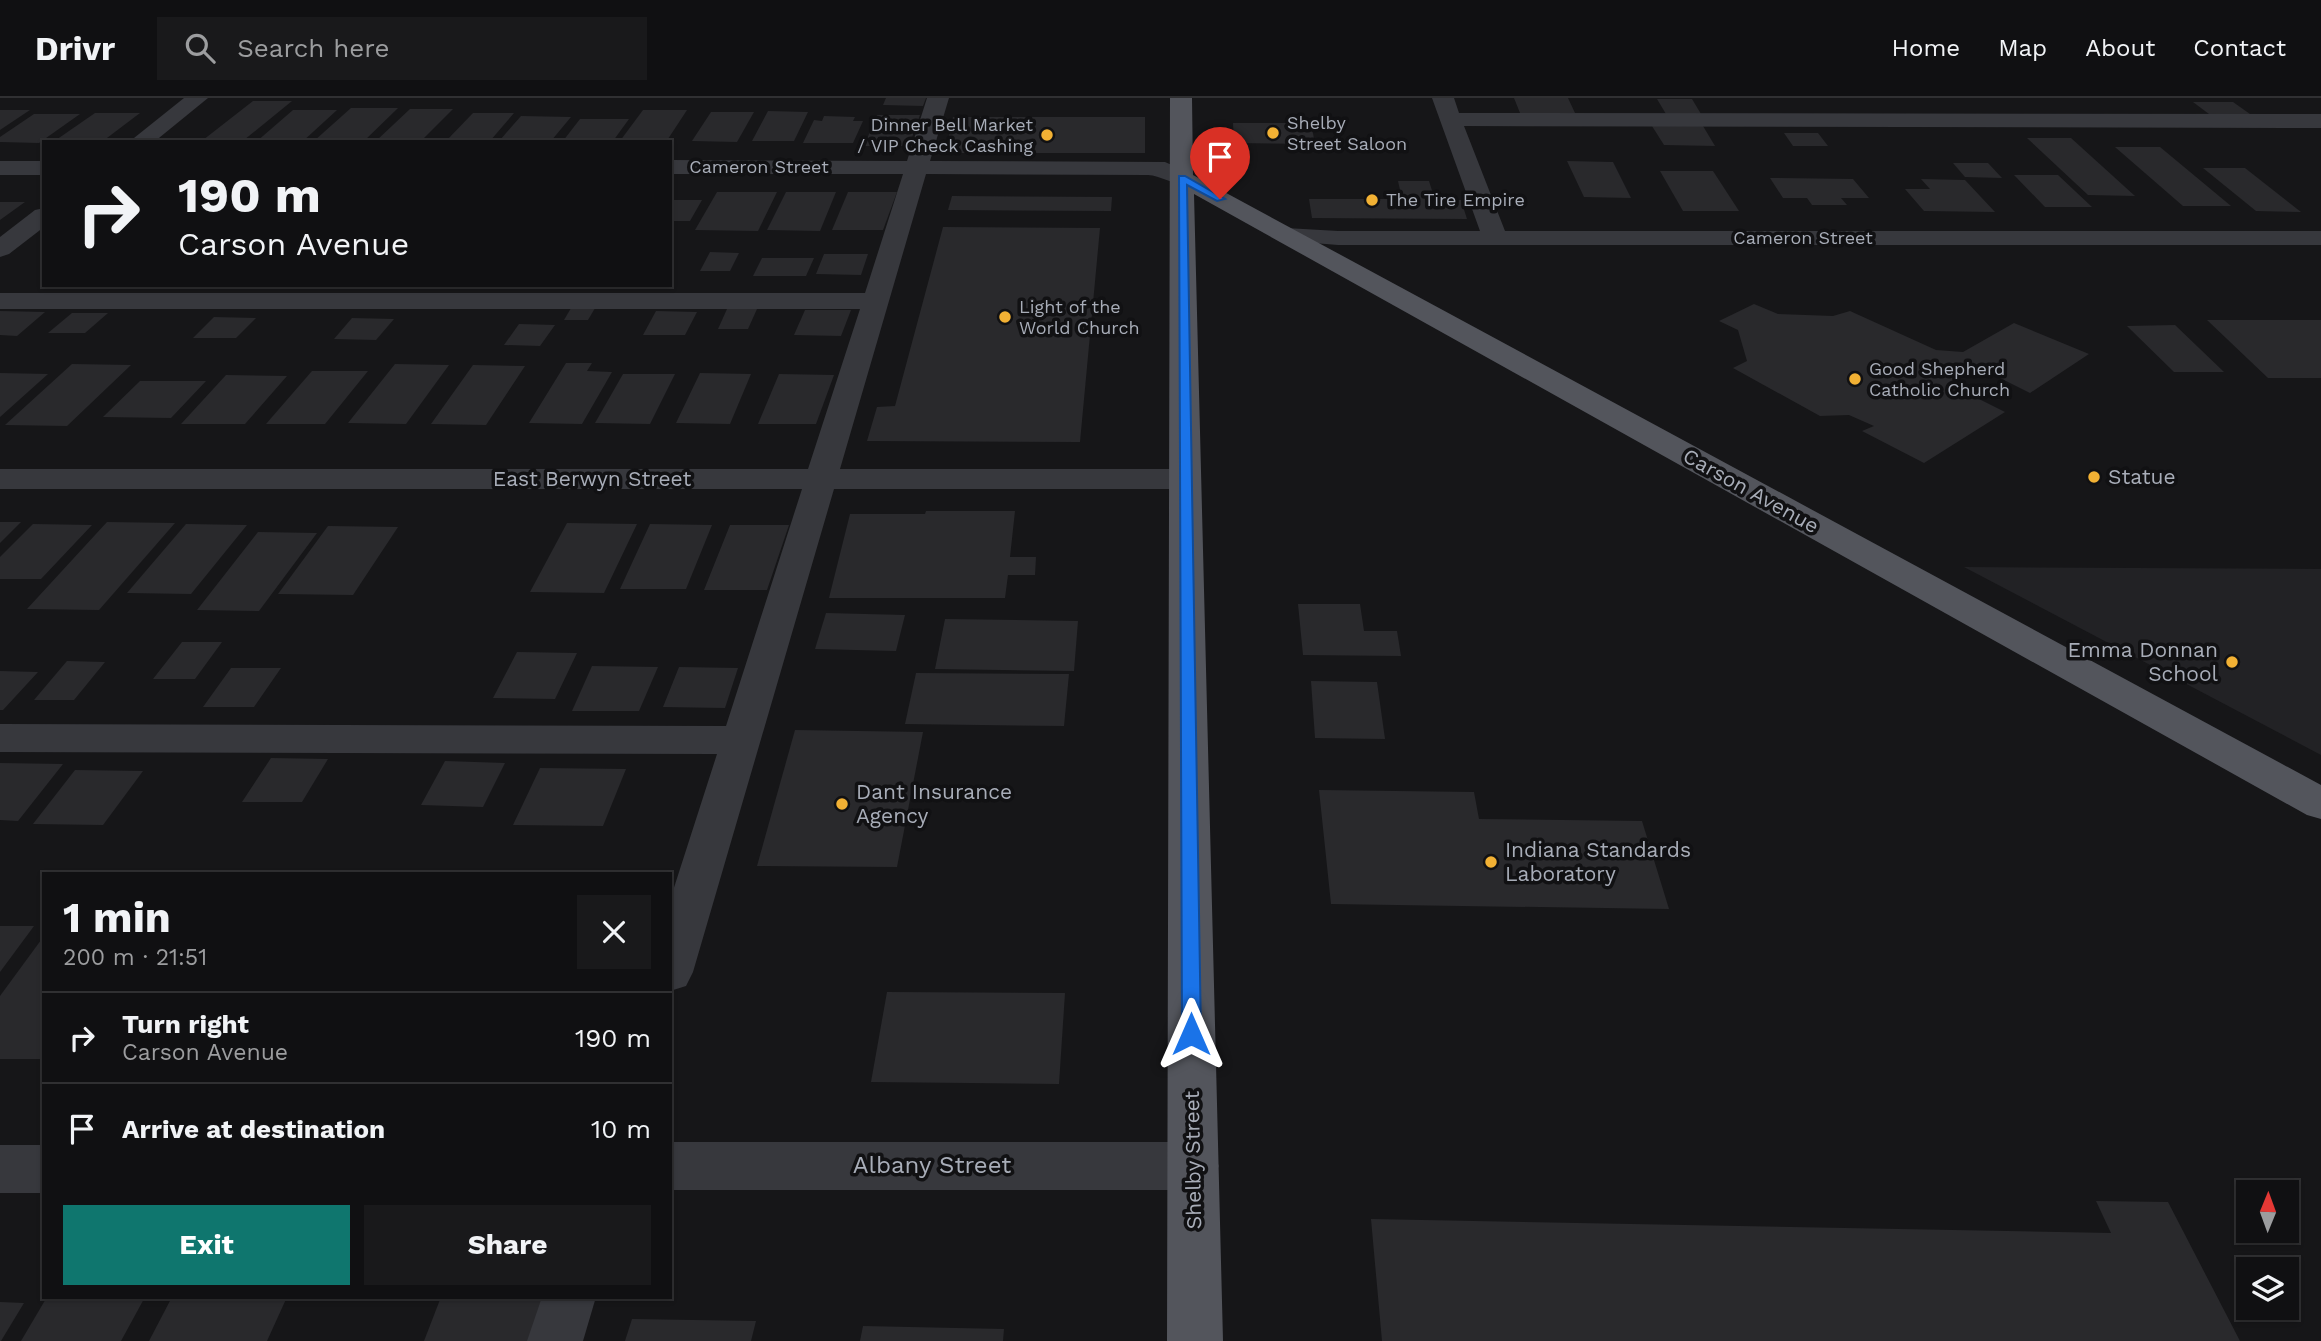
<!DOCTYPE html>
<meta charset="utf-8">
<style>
:root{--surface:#101012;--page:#19191b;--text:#f1f3f6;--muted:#9c9d9f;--line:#303032;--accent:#0f766e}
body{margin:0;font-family:"Work Sans",sans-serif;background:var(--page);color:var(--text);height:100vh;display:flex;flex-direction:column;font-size:26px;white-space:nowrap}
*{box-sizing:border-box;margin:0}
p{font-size:23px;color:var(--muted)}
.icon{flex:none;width:38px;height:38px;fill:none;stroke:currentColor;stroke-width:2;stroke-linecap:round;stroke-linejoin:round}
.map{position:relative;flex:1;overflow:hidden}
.side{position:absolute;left:42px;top:774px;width:630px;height:427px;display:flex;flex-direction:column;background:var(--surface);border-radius:0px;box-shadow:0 2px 5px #0004,0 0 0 2px var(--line)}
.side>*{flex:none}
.top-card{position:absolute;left:42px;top:42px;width:630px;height:147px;border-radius:0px;box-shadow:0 2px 5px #0004,0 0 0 2px var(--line);background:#101012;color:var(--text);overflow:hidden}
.needle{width:46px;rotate:1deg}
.tools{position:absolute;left:2236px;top:1082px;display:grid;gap:14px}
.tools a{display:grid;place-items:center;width:63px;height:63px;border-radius:0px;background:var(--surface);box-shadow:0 2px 5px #0004,0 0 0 2px var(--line);font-size:35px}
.pin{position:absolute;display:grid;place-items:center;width:60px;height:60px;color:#fff;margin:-72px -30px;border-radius:50% 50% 50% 0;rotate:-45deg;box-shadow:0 0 7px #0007}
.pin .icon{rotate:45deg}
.me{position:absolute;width:77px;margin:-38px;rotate:0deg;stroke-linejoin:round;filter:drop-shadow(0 0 5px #0008)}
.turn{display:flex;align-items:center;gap:24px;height:147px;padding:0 21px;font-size:32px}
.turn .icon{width:91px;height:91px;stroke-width:2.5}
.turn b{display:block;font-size:49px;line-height:60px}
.round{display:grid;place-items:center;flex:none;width:74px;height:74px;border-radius:0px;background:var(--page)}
.head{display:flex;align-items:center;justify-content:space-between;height:119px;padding:0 21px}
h1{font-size:42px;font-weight:700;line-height:52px}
.primary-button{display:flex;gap:14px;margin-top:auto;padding:14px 21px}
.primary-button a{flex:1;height:80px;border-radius:0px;background:var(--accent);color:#fff;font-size:28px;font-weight:700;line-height:80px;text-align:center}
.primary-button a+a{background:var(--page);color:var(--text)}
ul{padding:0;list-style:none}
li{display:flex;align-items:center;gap:21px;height:91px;padding:0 21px;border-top:2px solid var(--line)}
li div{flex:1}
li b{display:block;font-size:26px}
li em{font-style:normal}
header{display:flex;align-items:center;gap:42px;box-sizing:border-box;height:98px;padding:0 35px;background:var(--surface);border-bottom:2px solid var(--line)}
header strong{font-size:33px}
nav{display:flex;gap:38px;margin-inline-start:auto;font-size:24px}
.search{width:490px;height:63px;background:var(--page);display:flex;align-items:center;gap:18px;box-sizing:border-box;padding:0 24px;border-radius:0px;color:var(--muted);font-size:26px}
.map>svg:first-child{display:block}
</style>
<header>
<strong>Drivr</strong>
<div class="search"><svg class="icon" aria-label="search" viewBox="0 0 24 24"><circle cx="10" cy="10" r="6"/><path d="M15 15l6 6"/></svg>Search here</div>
<nav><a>Home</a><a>Map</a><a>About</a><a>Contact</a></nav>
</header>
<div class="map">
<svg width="2321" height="1243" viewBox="0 0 2321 1243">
<rect width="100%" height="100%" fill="#161618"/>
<polygon fill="#222225" points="1964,469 2321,471 2321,657"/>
<g fill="#29292c">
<polygon points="886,0 926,0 923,8 883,7"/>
<polygon points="1514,0 1568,0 1575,15 1520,15"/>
<polygon points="1657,1 1692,1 1701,16 1666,16"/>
<polygon points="253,3 292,3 244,42 203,42"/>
<polygon points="2193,4 2233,4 2250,16 2209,16"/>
<polygon points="351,10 398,10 363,44 314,43"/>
<polygon points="410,11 453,11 421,43 376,43"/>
<polygon points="0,12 30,12 0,32"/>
<polygon points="293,12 337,12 302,44 256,44"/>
<polygon points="643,12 687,12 666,44 620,43"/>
<polygon points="768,13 808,14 794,43 752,43"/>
<polygon points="711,14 754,14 737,44 692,43"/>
<polygon points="95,15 140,15 103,43 56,42"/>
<polygon points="473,15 514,15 490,43 447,42"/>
<polygon points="34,16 80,16 39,45 0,44 0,39"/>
<polygon points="877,17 920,17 909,48 864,48"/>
<polygon points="521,18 571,19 551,43 500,42"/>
<polygon points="824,18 855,19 853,23 863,23 853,45 803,45 814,22 822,23"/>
<polygon points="953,19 1145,19 1145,55 945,55"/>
<polygon points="580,21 629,21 613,43 563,43"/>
<polygon points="1233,25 1311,25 1315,46 1234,45"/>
<polygon points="1652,28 1703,28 1715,48 1664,47"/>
<polygon points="1784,35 1818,35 1828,48 1793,48"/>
<polygon points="2027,40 2071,40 2135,98 2088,97"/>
<polygon points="2115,49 2160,49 2231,108 2183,108"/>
<polygon points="1567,63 1613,64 1631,100 1584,99"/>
<polygon points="1953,65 1988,65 2002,80 1965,79"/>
<polygon points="2203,70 2245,70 2301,114 2256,113"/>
<polygon points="1660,73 1713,73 1739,113 1683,113"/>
<polygon points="2014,77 2058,77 2092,109 2045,109"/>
<polygon points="1770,80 1853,81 1869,100 1841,100 1847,107 1812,107 1807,100 1783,100"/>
<polygon points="1921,81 1965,82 1995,114 1924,113 1905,91 1930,91"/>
<polygon points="1398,83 1429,83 1435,102 1461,102 1467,121 1312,120 1309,101 1402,101"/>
<polygon points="717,94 777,94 758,133 695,132"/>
<polygon points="786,94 836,94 820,133 767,132"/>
<polygon points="848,94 897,94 883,132 832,132"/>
<polygon points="952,98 1112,99 1111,113 948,112"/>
<polygon points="670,102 702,102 690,123 670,123"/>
<polygon points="0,104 25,104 0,122"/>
<polygon points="943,129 1100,130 1080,344 867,343 877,309 895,308"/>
<polygon points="710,154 739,155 730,173 700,173"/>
<polygon points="824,156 868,156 861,177 816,176"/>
<polygon points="762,160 814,160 806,178 753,178"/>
<polygon points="303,187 354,187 351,191 300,190"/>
<polygon points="574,205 598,205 588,222 564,222"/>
<polygon points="1754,206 1778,216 1833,218 1850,213 1936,252 1963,254 2014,225 2089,256 2030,295 1992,276 1967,274 1949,286 2005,314 1924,365 1862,333 1874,328 1849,317 1820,318 1733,270 1747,263 1738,232 1719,223"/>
<polygon points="727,211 757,211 748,231 718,231"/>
<polygon points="805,212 851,212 841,238 794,237"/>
<polygon points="0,213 45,214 17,238 0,237"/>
<polygon points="656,213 697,214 685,237 643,237"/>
<polygon points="72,215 108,215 85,235 48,235"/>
<polygon points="214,219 256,220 236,240 193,240"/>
<polygon points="352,220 394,221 376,242 334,241"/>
<polygon points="2207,222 2321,222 2321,280 2268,280"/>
<polygon points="519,226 555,227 540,248 504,247"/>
<polygon points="2175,227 2224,274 2174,274 2127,228"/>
<polygon points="566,265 592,265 587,273 612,274 582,326 529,325"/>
<polygon points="72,266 131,267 67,328 5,327"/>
<polygon points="395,266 449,267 406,326 348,325"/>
<polygon points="473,267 525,268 486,327 431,326"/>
<polygon points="312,273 368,273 325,326 266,326"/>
<polygon points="0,275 48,276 0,319"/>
<polygon points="700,275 751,276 730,326 676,325"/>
<polygon points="623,276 675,276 650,326 595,325"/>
<polygon points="779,276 834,277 816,326 758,326"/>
<polygon points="226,277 287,278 245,326 181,326"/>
<polygon points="140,283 206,283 171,320 103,319"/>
<polygon points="926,413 1015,413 1010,459 1036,459 1035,477 1008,477 1005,500 829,500 850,416 925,416"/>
<polygon points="0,424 21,424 0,445"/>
<polygon points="107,424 175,425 99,512 27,511"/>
<polygon points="567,425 637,426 604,495 530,494"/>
<polygon points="33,426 92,427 41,481 0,481 0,459"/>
<polygon points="186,426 247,427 191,496 127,495"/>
<polygon points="650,426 712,427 686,491 620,491"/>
<polygon points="730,427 789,427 767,492 704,492"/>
<polygon points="328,428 398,429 353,497 278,496"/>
<polygon points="258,434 317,435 259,513 197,512"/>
<polygon points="1298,506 1360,506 1364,533 1397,533 1401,558 1303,557"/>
<polygon points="826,515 905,517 896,553 815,551"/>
<polygon points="945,521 1078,523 1074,573 935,571"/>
<polygon points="182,544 222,544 195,581 153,581"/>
<polygon points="517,554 577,555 555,601 493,600"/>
<polygon points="67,563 105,564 74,602 34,602"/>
<polygon points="592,568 658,569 639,613 572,613"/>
<polygon points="679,569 738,570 725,610 663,609"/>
<polygon points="231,570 281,570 254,609 203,609"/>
<polygon points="0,573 38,574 3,612 0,612"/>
<polygon points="916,575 1069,576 1064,628 905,626"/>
<polygon points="1311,583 1377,584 1385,641 1315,640"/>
<polygon points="795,632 923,634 897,769 757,768"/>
<polygon points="271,660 328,661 302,704 242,704"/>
<polygon points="445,663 505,665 483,709 421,707"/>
<polygon points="0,665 63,666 18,723 0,722"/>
<polygon points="540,670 626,671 603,728 513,727"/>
<polygon points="75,672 143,673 103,727 33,726"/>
<polygon points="1319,692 1474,694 1479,721 1642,723 1669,811 1331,806"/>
<polygon points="0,828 34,828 0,874"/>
<polygon points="44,838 44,961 0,961 0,898"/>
<polygon points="887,894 1065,895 1059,986 871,984"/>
<polygon points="2096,1103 2168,1104 2240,1243 1382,1243 1371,1121 2111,1135"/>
<polygon points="47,1199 145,1199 121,1243 21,1243"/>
<polygon points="172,1199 287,1199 267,1243 149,1243"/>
<polygon points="441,1199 547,1199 532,1243 424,1243"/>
<polygon points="0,1204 24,1205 1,1243 0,1243"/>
<polygon points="632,1221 756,1223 751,1243 625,1243"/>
<polygon points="863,1228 1004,1231 1003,1243 860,1243"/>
</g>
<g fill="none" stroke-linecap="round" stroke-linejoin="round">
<g fill="#37383d" fill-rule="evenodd">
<polygon points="184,0 208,0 154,44 129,44"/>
<path d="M927,0h22l-19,63 235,1 25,11 4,5 -4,5c-15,4 -27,-7 -42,-8l-222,-1 -86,295h345l11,3 5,7 -5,7 -11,3h-351l-141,483 -7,14 -16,5v-91l47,-146 -717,-2v-28l726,2 76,-237h-802v-20h808l52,-160h-860v-16h865l38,-119h-233v-14l237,1z"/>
<polygon points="1432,0 1454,0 1459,15 2321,16 2321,30 1464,28 1505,133 2321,133 2321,147 1338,147 1277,142 1274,137 1277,132 1286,130 1338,133 1480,133"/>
<rect x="0" y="63" width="44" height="14"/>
<polygon points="44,110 44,129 9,156 0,159 0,139 35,112"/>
<polygon points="670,1044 1193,1044 1211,1051 1219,1068 1211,1085 1193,1092 670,1092"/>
<rect x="0" y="1047" width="44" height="48"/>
<polygon points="542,1199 596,1199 583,1243 527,1243"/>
</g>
<polygon fill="#53555c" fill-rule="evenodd" points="1170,0 1192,0 1193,77 2321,687 2321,721 2307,717 1194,96 1223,1243 1167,1243"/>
</g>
<polygon fill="#1a73e8" stroke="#114b97" stroke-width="2" points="1179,78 1185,78 1225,101 1217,103 1187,87 1201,936 1198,942 1191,945 1184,942 1182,936"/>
<g fill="#f2b134" stroke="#111113" stroke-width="2.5">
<circle cx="1273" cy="35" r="7"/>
<circle cx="1047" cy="37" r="7"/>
<circle cx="1372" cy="102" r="7"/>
<circle cx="1005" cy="219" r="7"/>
<circle cx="1855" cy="281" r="7"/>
<circle cx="2094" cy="379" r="7"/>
<circle cx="2232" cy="564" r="7"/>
<circle cx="842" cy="706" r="7"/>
<circle cx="1491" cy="764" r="7"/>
</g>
<g text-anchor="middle" stroke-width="7" stroke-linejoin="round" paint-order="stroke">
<g font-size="18" fill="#a8adb8" stroke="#111113" text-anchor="start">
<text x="1287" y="31">Shelby<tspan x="1287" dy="21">Street Saloon</tspan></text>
<text x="1033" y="33" text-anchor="end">Dinner Bell Market<tspan x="1033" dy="21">/ VIP Check Cashing</tspan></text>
<text x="1386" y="108">The Tire Empire</text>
<text x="1019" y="215">Light of the<tspan x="1019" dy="21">World Church</tspan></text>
<text x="1869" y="277">Good Shepherd<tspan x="1869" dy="21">Catholic Church</tspan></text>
</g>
<g font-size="18" fill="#a8adb8" stroke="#111113">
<text x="759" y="75">Cameron Street</text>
<text x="1803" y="146">Cameron Street</text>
</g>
<g font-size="21" fill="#a8adb8" stroke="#111113" text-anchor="start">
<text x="2108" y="386">Statue</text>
<text x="2218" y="559" text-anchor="end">Emma Donnan<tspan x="2218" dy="24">School</tspan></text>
<text x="856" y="701">Dant Insurance<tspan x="856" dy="24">Agency</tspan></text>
<text x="1505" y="759">Indiana Standards<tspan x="1505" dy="24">Laboratory</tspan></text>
</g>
<g font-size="21" fill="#a8adb8" stroke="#111113">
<text x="592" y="388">East Berwyn Street</text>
<text transform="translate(1751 393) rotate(29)" y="7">Carson Avenue</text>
<text transform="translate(1193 1062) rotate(-91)" y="7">Shelby Street</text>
</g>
<g font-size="24" fill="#a8adb8" stroke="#111113">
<text x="932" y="1075">Albany Street</text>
</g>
</g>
</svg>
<div class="tools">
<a><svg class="needle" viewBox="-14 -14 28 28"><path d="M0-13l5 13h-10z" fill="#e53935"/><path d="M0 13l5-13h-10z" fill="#9c9d9f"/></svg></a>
<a><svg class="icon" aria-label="layers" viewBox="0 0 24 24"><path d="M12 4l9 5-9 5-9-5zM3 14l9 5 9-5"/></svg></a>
</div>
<div class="pin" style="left:1220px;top:101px;background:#d93025"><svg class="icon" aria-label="arrive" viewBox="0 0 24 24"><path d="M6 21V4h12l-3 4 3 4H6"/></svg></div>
<svg class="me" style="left:1191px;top:936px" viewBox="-20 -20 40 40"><path d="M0-17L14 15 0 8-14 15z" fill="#1a73e8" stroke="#fff" stroke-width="4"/></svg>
<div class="top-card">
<div class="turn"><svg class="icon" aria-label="right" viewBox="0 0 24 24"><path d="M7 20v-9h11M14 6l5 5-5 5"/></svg><div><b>190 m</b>Carson Avenue</div></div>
</div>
<section class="side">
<div class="head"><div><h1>1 min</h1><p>200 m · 21:51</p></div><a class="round"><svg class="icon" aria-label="close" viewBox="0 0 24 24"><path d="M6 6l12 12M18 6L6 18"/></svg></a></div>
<ul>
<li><svg class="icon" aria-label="right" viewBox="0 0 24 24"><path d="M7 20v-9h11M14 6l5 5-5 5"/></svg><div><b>Turn right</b><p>Carson Avenue</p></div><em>190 m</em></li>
<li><svg class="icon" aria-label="arrive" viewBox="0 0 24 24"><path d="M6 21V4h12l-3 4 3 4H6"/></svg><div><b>Arrive at destination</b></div><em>10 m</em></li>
</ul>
<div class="primary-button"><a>Exit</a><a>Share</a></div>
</section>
</div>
